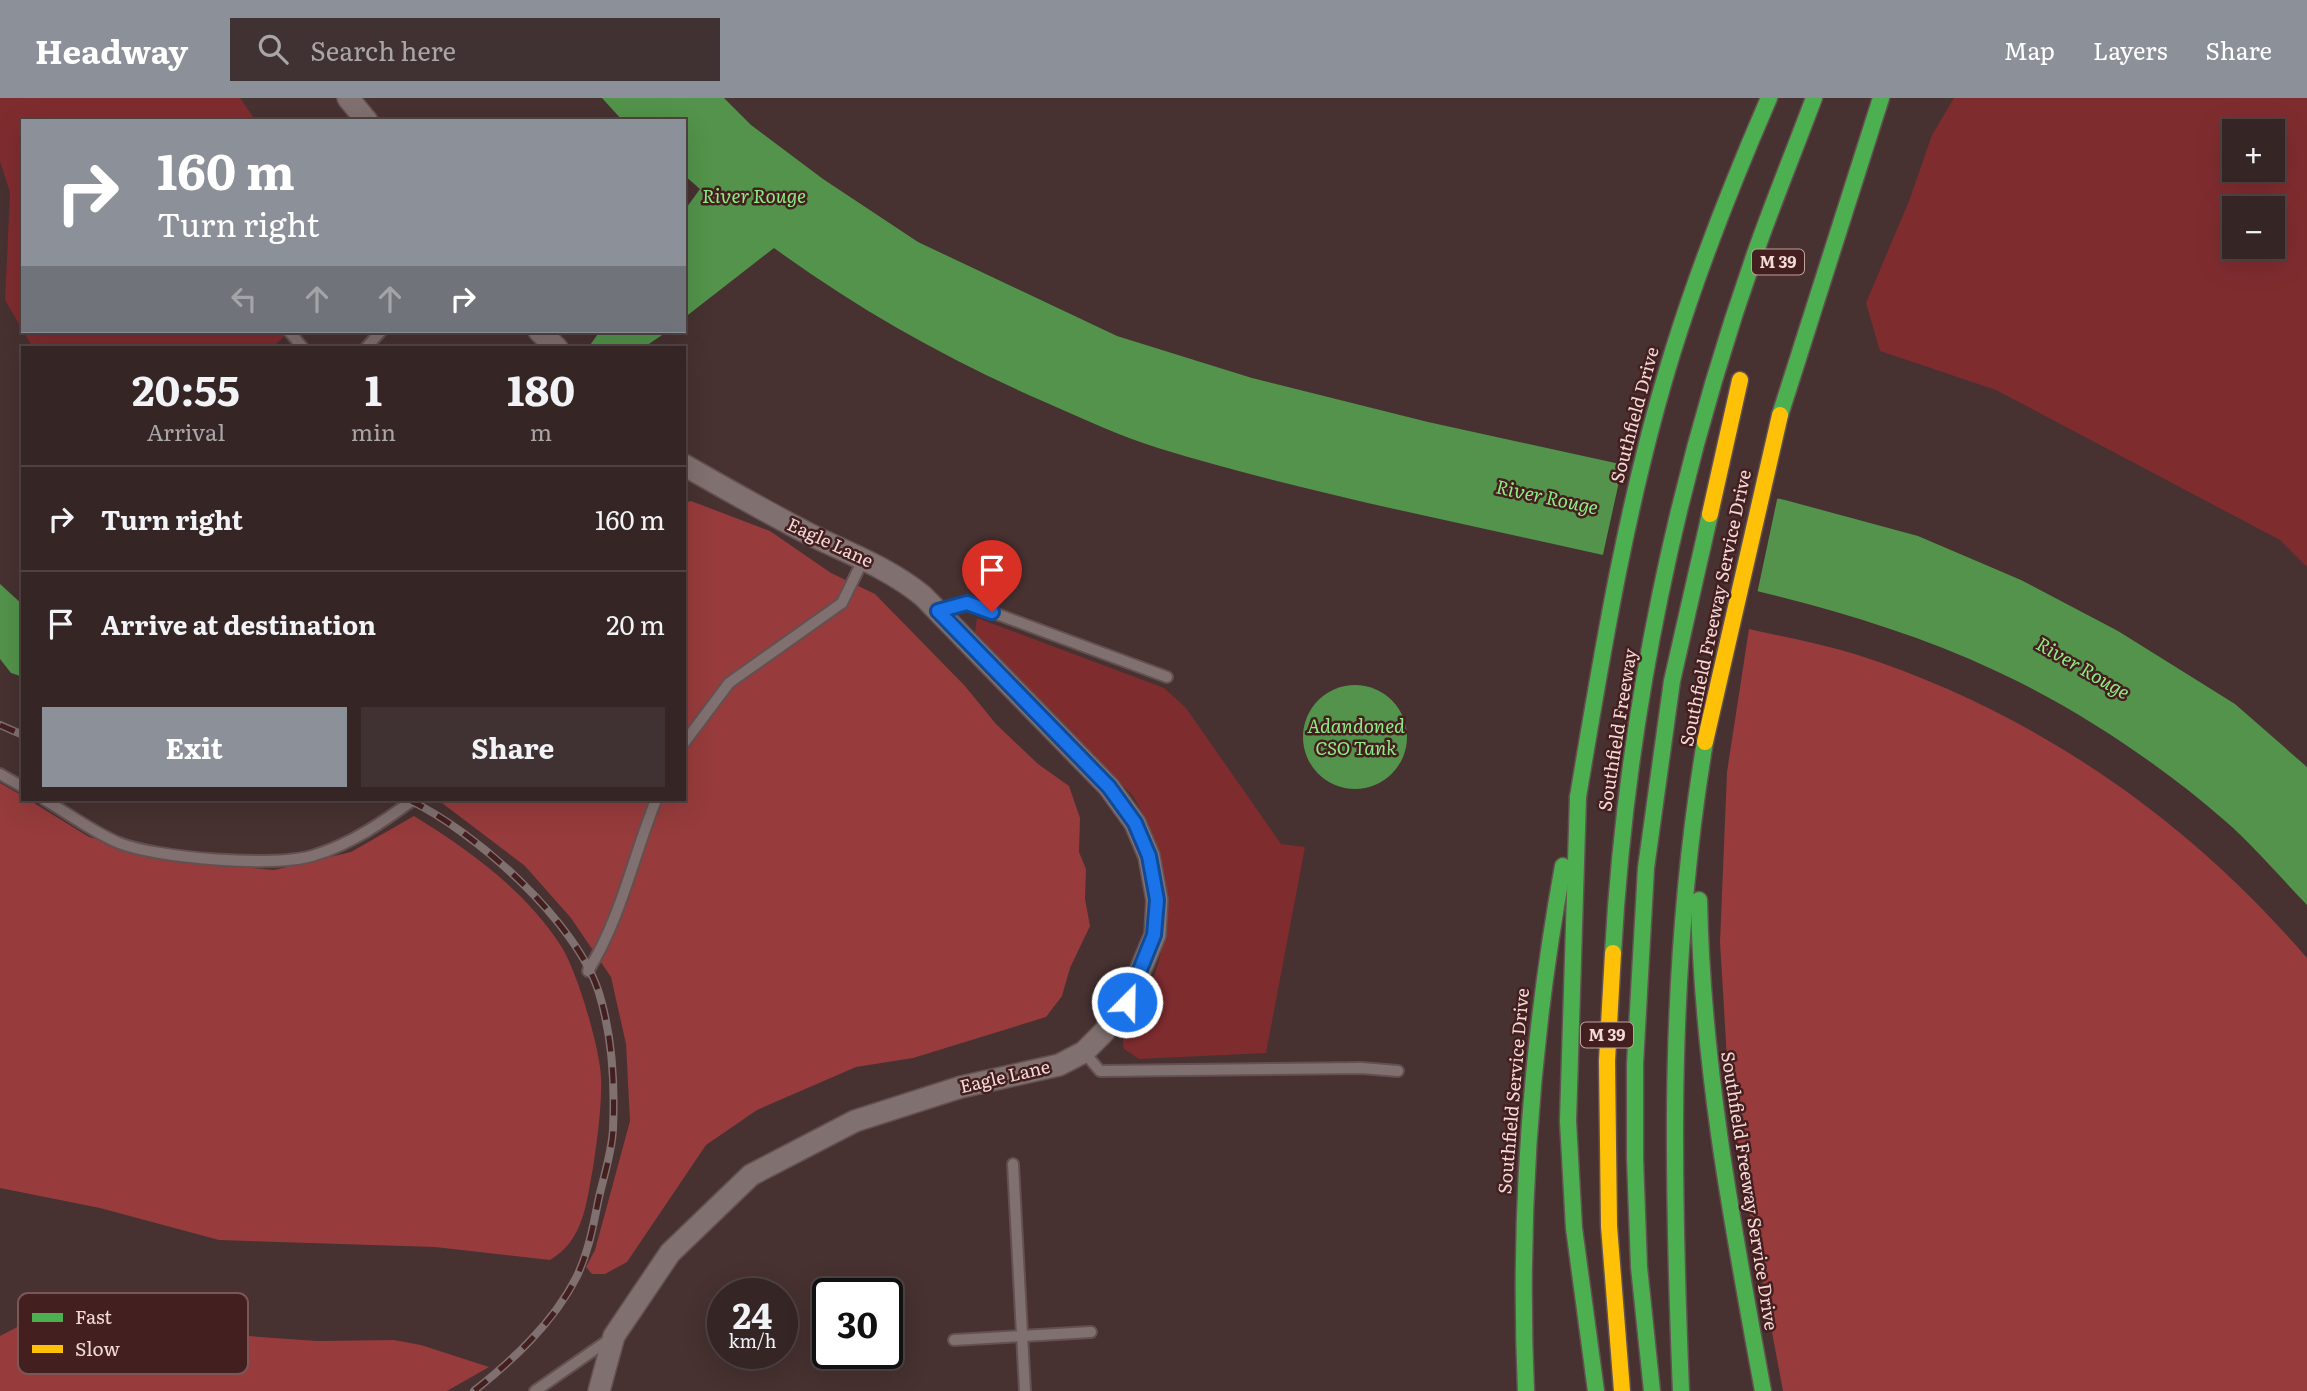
<!DOCTYPE html>
<meta charset="utf-8">
<style>
:root{--surface:#352525;--page:#403132;--text:#f1f3f6;--muted:#aaa5a7;--line:#4f4242;--accent:#8c9099}
body{margin:0;font-family:Literata,serif;background:var(--page);color:var(--text);height:100vh;display:flex;flex-direction:column;font-size:26px;white-space:nowrap}
*{box-sizing:border-box;margin:0}
p{font-size:23px;color:var(--muted)}
.icon{flex:none;width:38px;height:38px;fill:none;stroke:currentColor;stroke-width:2;stroke-linecap:round;stroke-linejoin:round}
.map{position:relative;flex:1;overflow:hidden}
.side{position:absolute;left:21px;top:248px;width:665px;height:455px;display:flex;flex-direction:column;background:var(--surface);border-radius:0px;box-shadow:0 7px 28px #0002,0 0 0 2px var(--line)}
.side>*{flex:none}
.banner{position:absolute;left:21px;top:21px;width:665px;height:214px;border-radius:0px;box-shadow:0 7px 28px #0002,0 0 0 2px var(--line);background:#8c9099;color:#fff;overflow:hidden}
.buttons{position:absolute;left:2222px;top:21px;display:grid;gap:14px}
.buttons a{display:grid;place-items:center;width:63px;height:63px;border-radius:0px;background:var(--surface);box-shadow:0 7px 28px #0002,0 0 0 2px var(--line);font-size:35px}
.speed{position:absolute;left:707px;top:1180px;display:flex;gap:14px;font-size:35px;font-weight:700;text-align:center}
.speed>*{display:grid;place-content:center;width:91px;height:91px;border-radius:50%;background:var(--surface);box-shadow:0 7px 28px #0002,0 0 0 2px var(--line);line-height:1}
.speed small{font-size:18px;font-weight:400}
.speed .limit{border:4px solid #111;border-radius:10px;background:#fff;color:#111}
.pin{position:absolute;display:grid;place-items:center;width:60px;height:60px;color:#fff;margin:-72px -30px;border-radius:50% 50% 50% 0;rotate:-45deg;box-shadow:0 0 7px #0007}
.pin .icon{rotate:45deg}
.me{position:absolute;width:77px;margin:-38px;rotate:23deg;stroke-linejoin:round;filter:drop-shadow(0 0 5px #0008)}
.turn{display:flex;align-items:center;gap:24px;height:147px;padding:0 21px;font-size:32px}
.turn .icon{width:91px;height:91px;stroke-width:2.5}
.turn b{display:block;font-size:49px;line-height:60px}
.lanes{display:flex;align-items:center;height:66px;padding:0 21px;background:#0003;justify-content:center;gap:35px;direction:ltr}
.lanes .off{opacity:.35}
.eta{display:flex;justify-content:space-evenly;align-items:center;height:119px;text-align:center}
.eta b{font-size:42px;font-weight:700;line-height:49px}
.button{display:flex;gap:14px;margin-top:auto;padding:14px 21px}
.button a{flex:1;height:80px;border-radius:0px;background:var(--accent);color:#fff;font-size:28px;font-weight:700;line-height:80px;text-align:center}
.button a+a{background:var(--page);color:var(--text)}
ul{padding:0;list-style:none}
li{display:flex;align-items:center;gap:21px;height:105px;padding:0 21px;border-top:2px solid var(--line)}
li div{flex:1}
li b{display:block;font-size:26px}
li em{font-style:normal}
header{display:flex;align-items:center;gap:42px;box-sizing:border-box;height:98px;padding:0 35px;background:var(--accent);color:#fff}
header strong{font-size:33px}
nav{display:flex;gap:38px;margin-inline-start:auto;font-size:24px}
.search{width:490px;height:63px;background:var(--page);display:flex;align-items:center;gap:18px;box-sizing:border-box;padding:0 24px;border-radius:0px;color:var(--muted);font-size:26px}
.map>svg:first-child{display:block}
</style>
<header>
<strong>Headway</strong>
<div class="search"><svg class="icon" aria-label="search" viewBox="0 0 24 24"><circle cx="10" cy="10" r="6"/><path d="M15 15l6 6"/></svg>Search here</div>
<nav><a>Map</a><a>Layers</a><a>Share</a></nav>
</header>
<div class="map">
<svg width="2307" height="1293" viewBox="0 0 2307 1293">
<rect width="100%" height="100%" fill="#473131"/>
<g fill="#7f2c2f" fill-rule="evenodd">
<polygon points="0,0 240,0 256,23 23,23 23,233 290,233 272,250 33,250 5,202 10,95 0,63"/>
<path d="M1954,0h353v469l-27,-27 -284,-150 -116,-39 -14,-48 43,-102 23,-66zM2273,33v39h-38v-39zM2235,110h38v39h-38z"/>
<path d="M977,520l187,70 22,20 95,136 24,3 -39,206 -127,6 -15,-10c-5,-22 12,-34 21,-52 33,-66 24,-140 -12,-201l-158,-164z"/>
</g>
<g fill="#973b3c">
<polygon points="691,403 770,433 831,475 875,496 965,588 996,626 1038,666 1069,688 1080,720 1079,754 1086,771 1085,801 1090,828 1070,870 1062,898 1046,919 913,960 856,969 757,1012 706,1047 627,1164 605,1176 592,1176 586,1169 595,1152 630,1023 626,946 611,879 571,820 525,768 438,702 684,702 684,405"/>
<path d="M1749,531c36,8 73,15 109,26 176,57 329,163 449,303v433h-524l-53,-282 -10,-167 7,-170z"/>
<path d="M0,685l23,13v4h6l60,37 78,23 107,10 77,-18 63,-36c55,34 111,74 147,130 16,25 35,91 39,121 4,25 -3,76 -7,101 -7,36 -9,72 -43,92l-115,-13 -216,-7 -119,-32 -100,-20z"/>
<polygon points="57,1224 317,1243 394,1242 421,1247 489,1269 447,1293 0,1293 0,1238 19,1228"/>
</g>
<g fill="#53934b">
<path d="M602,0h122l27,27 72,54 95,63 199,94 135,42 176,44 357,78 133,36 103,44 97,51 117,73 72,63v138c-27,-28 -54,-60 -83,-85 -65,-57 -150,-113 -228,-149 -119,-56 -247,-82 -375,-112 -154,-35 -312,-65 -463,-111 -38,-12 -75,-29 -111,-45 -97,-42 -188,-93 -273,-155l-90,70v-107l16,-22 -16,-14v-54h-61z"/>
<polygon points="600,233 668,233 643,250 588,250"/>
<polygon points="0,486 23,507 23,579 11,575 0,561"/>
<circle cx="1355" cy="639" r="52"/>
</g>
<polygon fill="#473131" points="1624,361 1778,397 1757,496 1602,461"/>
<g fill="none" stroke-linecap="round" stroke-linejoin="round">
<g stroke="#635050" stroke-width="14">
<g id="lane">
<polyline points="289,233 303,250"/>
<polyline points="366,250 381,233"/>
<polyline points="938,513 967,505 1167,579"/>
<polyline points="684,645 729,585 842,505 864,460"/>
<polyline points="0,676 23,689"/>
<path d="M45,702c24,14 48,32 74,43 37,15 158,25 196,12 36,-11 68,-33 98,-55"/>
<path d="M588,873c33,-53 45,-114 68,-171"/>
<polyline points="1084,954 1100,973 1361,970 1398,973"/>
<polyline points="1013,1066 1025,1293"/>
<polyline points="954,1242 1091,1234"/>
<polyline points="535,1293 610,1241"/>
</g>
</g>
<g stroke="#635050" stroke-width="24">
<g id="street">
<polyline points="348,0 367,23"/>
<polyline points="539,233 557,250"/>
<path d="M599,1293l15,-55 56,-83 81,-78 104,-54 106,-34 98,-22 25,-13 20,-20 23,-30 28,-67 2,-35 -8,-44 -14,-33 -26,-36 -186,-191c-34,-28 -73,-42 -112,-61 -43,-22 -85,-46 -127,-70"/>
</g>
</g>
<g stroke="#635050" stroke-width="19">
<g id="fast">
<polyline points="1780,317 1881,0"/>
<path d="M1578,699c25,-150 50,-301 95,-446 27,-87 60,-170 96,-253"/>
<polyline points="1578,699 1568,1023 1574,1130 1596,1293"/>
<path d="M1699,802c3,166 34,328 64,491"/>
<path d="M1613,855c13,-237 64,-478 143,-702 18,-51 39,-102 58,-153"/>
<path d="M1526,1293c-8,-177 5,-350 37,-525"/>
<polyline points="1652,1293 1639,1169 1635,1060 1635,966 1646,770 1672,583 1710,416"/>
<path d="M1681,1293c-9,-221 -13,-430 24,-649"/>
</g>
</g>
<g stroke="#635050" stroke-width="19">
<g id="slow">
<polyline points="1710,416 1740,282"/>
<polyline points="1705,644 1780,317"/>
<polyline points="1613,855 1607,963 1609,1128 1622,1293"/>
</g>
</g>
<use href="#lane" stroke="#80706f" stroke-width="10"/>
<use href="#street" stroke="#80706f" stroke-width="21"/>
<use href="#fast" stroke="#4caf50" stroke-width="16"/>
<use href="#slow" stroke="#ffc107" stroke-width="16"/>
<g stroke="#807070" stroke-width="8">
<g id="rail">
<polyline points="0,627 23,637"/>
<path d="M409,702c66,31 168,122 190,193 13,42 16,91 14,136 -1,24 -10,49 -15,73 -5,25 -10,52 -22,76 -23,45 -63,82 -102,113"/>
</g>
</g>
<use href="#rail" stroke="#441f1f" stroke-width="5" stroke-dasharray="16" stroke-linecap="butt"/>
</g>
<g fill="none" stroke-linecap="round" stroke-linejoin="round">
<g stroke="#114b97" stroke-width="18">
<polyline id="route" points="992,514 967,505 938,513 1109,689 1135,725 1149,758 1157,802 1154,837 1127,904"/>
</g>
<use href="#route" stroke="#1a73e8" stroke-width="12"/>
</g>
<g text-anchor="middle" stroke-width="5" stroke-linejoin="round" paint-order="stroke">
<g fill="#441f1f" stroke="#bea2a0" stroke-width="2">
<rect x="1752" y="151.5" width="52" height="25" rx="5"/>
<rect x="1581" y="924.5" width="52" height="25" rx="5"/>
</g>
<g font-size="16" font-weight="bold" fill="#f3dad8">
<text x="1778" y="170">M 39</text>
<text x="1607" y="943">M 39</text>
</g>
<g font-size="18" fill="#f3dad8" stroke="#441f1f">
<text transform="translate(1635 317) rotate(-75)" y="6">Southfield Drive</text>
<text transform="translate(830 445) rotate(25)" y="6">Eagle Lane</text>
<text transform="translate(1716 510) rotate(-78)" y="6">Southfield Freeway Service Drive</text>
<text transform="translate(1618 632) rotate(-81)" y="6">Southfield Freeway</text>
<text transform="translate(1005 979) rotate(-13)" y="6">Eagle Lane</text>
<text transform="translate(1514 993) rotate(-85)" y="6">Southfield Service Drive</text>
<text transform="translate(1749 1093) rotate(81)" y="6">Southfield Freeway Service Drive</text>
</g>
<g font-size="19" font-style="italic" fill="#8eed85" stroke="#441f1f">
<text x="754" y="105">River Rouge</text>
<text transform="translate(1547 399) rotate(12)" y="7">River Rouge</text>
<text transform="translate(2083 570) rotate(30)" y="7">River Rouge</text>
<text x="1356" y="635">Adandoned<tspan x="1356" dy="22">CSO Tank</tspan></text>
</g>
</g>
<rect x="18" y="1195" width="230" height="81" rx="10" fill="#441f1f" stroke="#795756" stroke-width="2"/>
<rect x="32" y="1215" width="31" height="9" fill="#4caf50"/>
<rect x="32" y="1247" width="31" height="8" fill="#ffc107"/>
<g font-size="19" fill="#f3dad8">
<text x="75" y="1226">Fast</text>
<text x="75" y="1258">Slow</text>
</g>
</svg>
<div class="buttons">
<a>+</a>
<a>−</a>
</div>
<div class="speed"><div>24<small>km/h</small></div><div class="limit">30</div></div>
<div class="pin" style="left:992px;top:514px;background:#d93025"><svg class="icon" aria-label="arrive" viewBox="0 0 24 24"><path d="M6 21V4h12l-3 4 3 4H6"/></svg></div>
<svg class="me" style="left:1127px;top:904px" viewBox="-20 -20 40 40"><circle r="17" fill="#1a73e8" stroke="#fff" stroke-width="3"/><path d="M0-11L8 9 0 5-8 9z" fill="#fff"/></svg>
<div class="banner">
<div class="turn"><svg class="icon" aria-label="right" viewBox="0 0 24 24"><path d="M7 20v-9h11M14 6l5 5-5 5"/></svg><div><b>160 m</b>Turn right</div></div>
<div class="lanes"><svg class="icon off" aria-label="left" viewBox="0 0 24 24"><path d="M17 20v-9H6M10 6l-5 5 5 5"/></svg><svg class="icon off" aria-label="ahead" viewBox="0 0 24 24"><path d="M12 20V5M6 11l6-6 6 6"/></svg><svg class="icon off" aria-label="ahead" viewBox="0 0 24 24"><path d="M12 20V5M6 11l6-6 6 6"/></svg><svg class="icon" aria-label="right" viewBox="0 0 24 24"><path d="M7 20v-9h11M14 6l5 5-5 5"/></svg></div>
</div>
<section class="side">
<div class="eta">
<div><b>20:55</b><p>Arrival</p></div>
<div><b>1</b><p>min</p></div>
<div><b>180</b><p>m</p></div>
</div>
<ul>
<li><svg class="icon" aria-label="right" viewBox="0 0 24 24"><path d="M7 20v-9h11M14 6l5 5-5 5"/></svg><div><b>Turn right</b></div><em>160 m</em></li>
<li><svg class="icon" aria-label="arrive" viewBox="0 0 24 24"><path d="M6 21V4h12l-3 4 3 4H6"/></svg><div><b>Arrive at destination</b></div><em>20 m</em></li>
</ul>
<div class="button"><a>Exit</a><a>Share</a></div>
</section>
</div>
